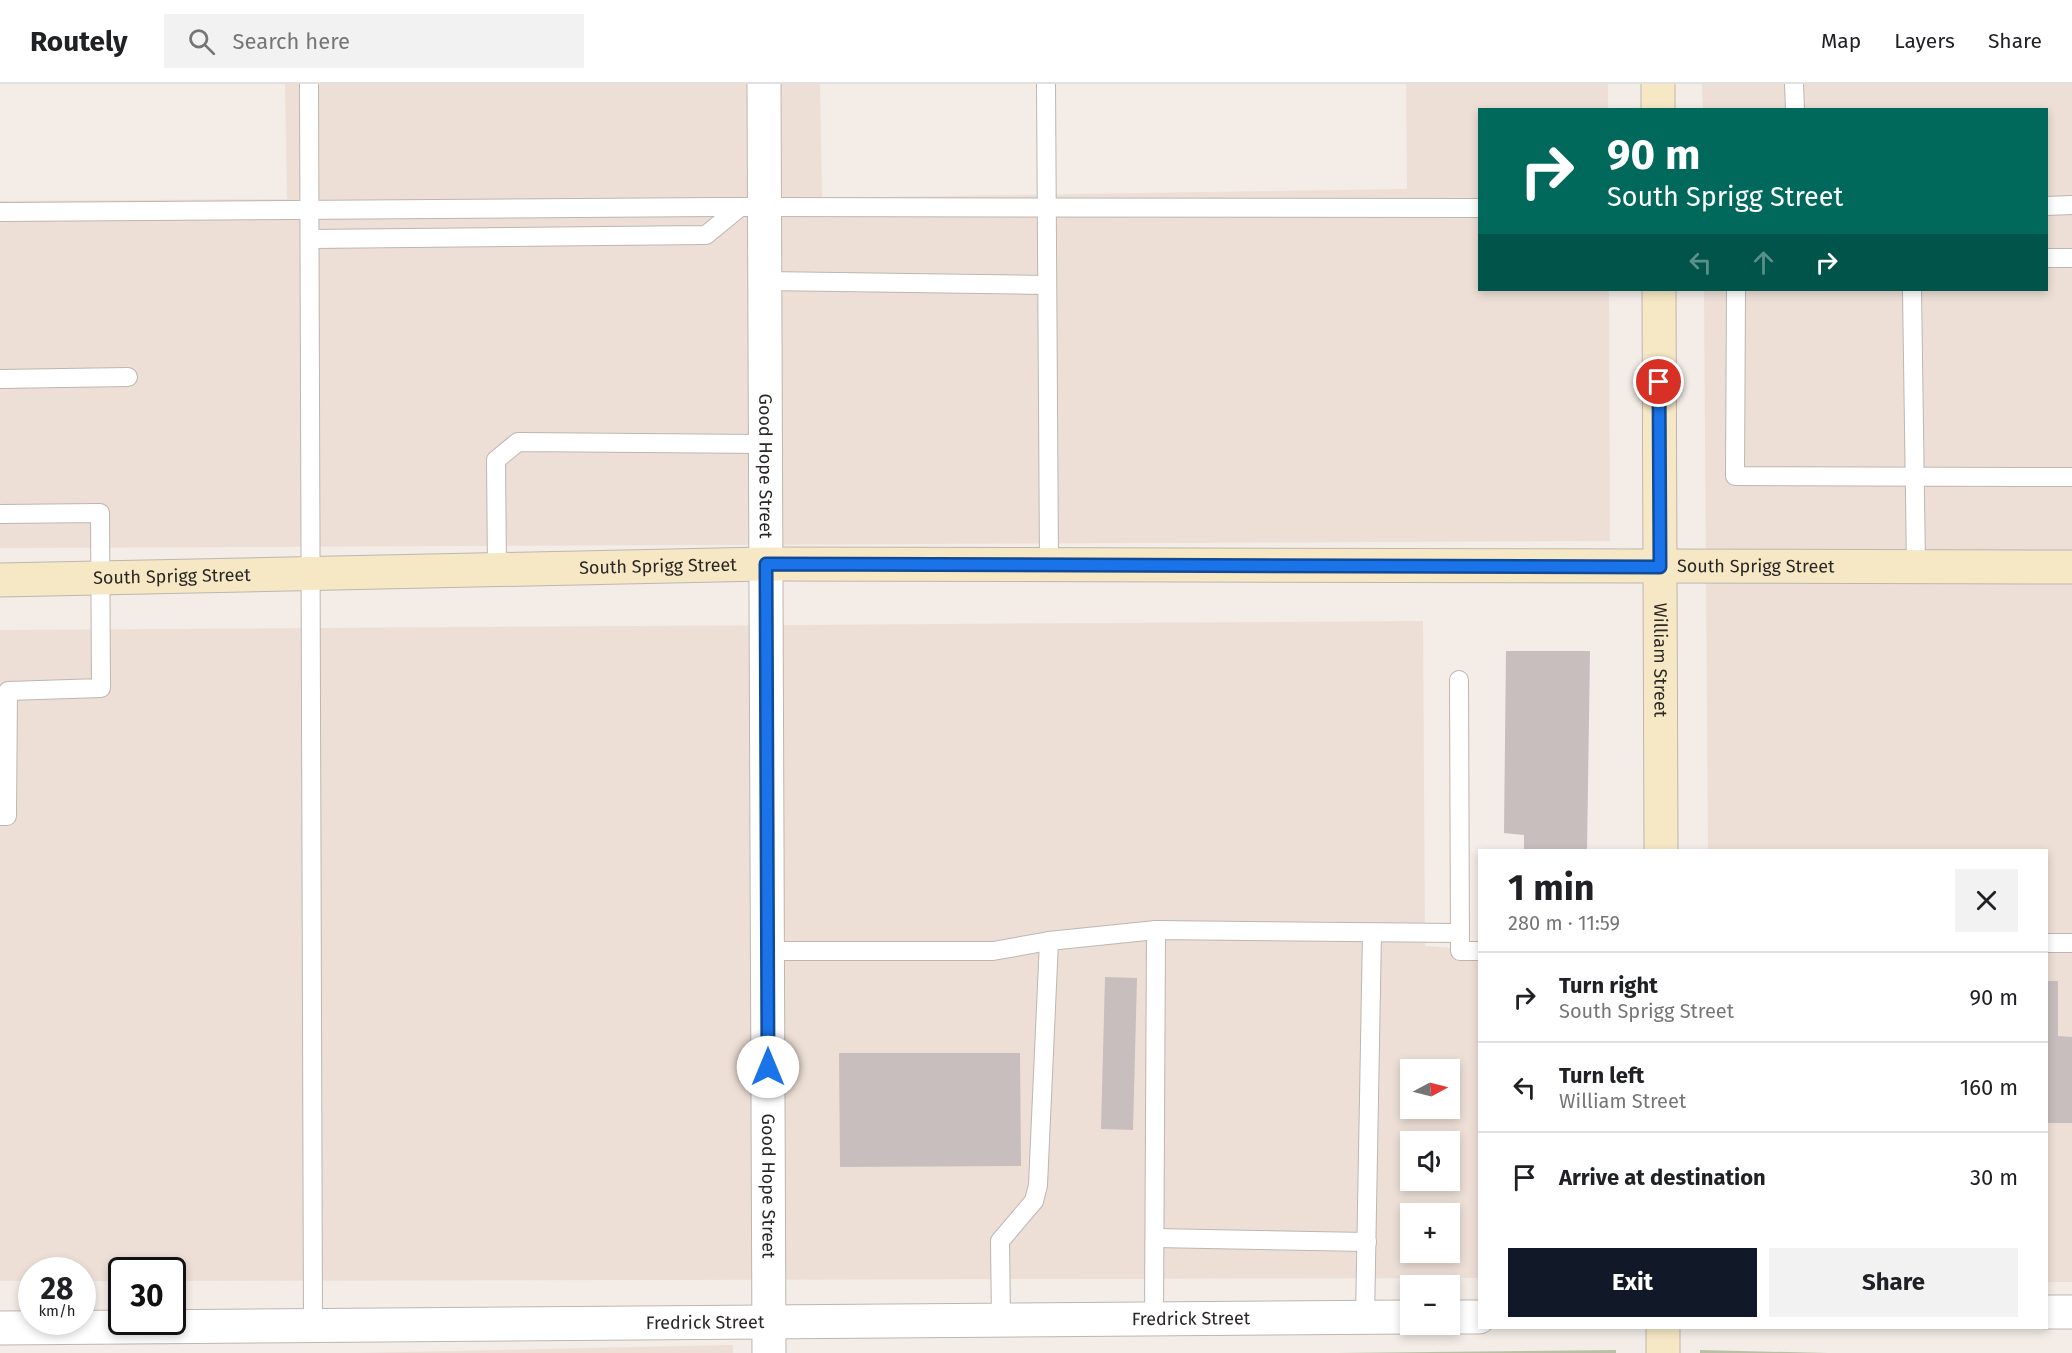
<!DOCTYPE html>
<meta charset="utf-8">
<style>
:root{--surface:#fff;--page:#f2f2f2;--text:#202124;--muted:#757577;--line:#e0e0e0;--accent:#111827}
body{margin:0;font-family:"Fira Sans",sans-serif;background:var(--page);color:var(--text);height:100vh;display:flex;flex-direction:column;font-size:22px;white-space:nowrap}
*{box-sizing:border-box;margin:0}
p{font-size:20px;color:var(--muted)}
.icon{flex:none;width:33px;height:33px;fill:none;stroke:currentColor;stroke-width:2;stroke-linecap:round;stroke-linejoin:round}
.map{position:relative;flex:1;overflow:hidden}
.panel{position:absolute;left:1478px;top:765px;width:570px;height:480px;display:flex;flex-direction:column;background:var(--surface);border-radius:0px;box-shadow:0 3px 9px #0003}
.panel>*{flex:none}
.guide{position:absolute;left:1478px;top:24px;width:570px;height:183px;border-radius:0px;box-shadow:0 3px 9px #0003;background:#00695c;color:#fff;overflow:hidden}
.needle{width:39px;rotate:83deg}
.tools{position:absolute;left:1400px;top:975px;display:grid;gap:12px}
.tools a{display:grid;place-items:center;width:60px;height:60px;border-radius:0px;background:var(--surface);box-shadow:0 3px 9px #0003;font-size:30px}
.speed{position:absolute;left:18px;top:1173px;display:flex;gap:12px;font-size:30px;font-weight:700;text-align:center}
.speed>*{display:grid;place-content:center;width:78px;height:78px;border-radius:50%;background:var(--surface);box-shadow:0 3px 9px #0003;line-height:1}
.speed small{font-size:15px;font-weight:400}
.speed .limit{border:3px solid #111;border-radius:9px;background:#fff;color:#111}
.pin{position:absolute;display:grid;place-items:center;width:51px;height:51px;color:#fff;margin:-26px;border:3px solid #fff;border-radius:50%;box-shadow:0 2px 6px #0007}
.me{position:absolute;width:66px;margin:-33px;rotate:0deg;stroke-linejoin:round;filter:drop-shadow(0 0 4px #0008)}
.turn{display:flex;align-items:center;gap:21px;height:126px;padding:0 30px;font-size:27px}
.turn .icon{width:78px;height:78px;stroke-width:2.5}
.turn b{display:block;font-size:42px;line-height:51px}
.lanes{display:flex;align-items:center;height:57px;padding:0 30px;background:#0003;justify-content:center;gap:30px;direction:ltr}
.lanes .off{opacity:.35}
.round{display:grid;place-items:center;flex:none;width:63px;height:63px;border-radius:0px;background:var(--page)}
.overview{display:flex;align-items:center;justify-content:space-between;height:102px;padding:0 30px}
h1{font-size:36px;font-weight:700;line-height:45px}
.primary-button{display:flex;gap:12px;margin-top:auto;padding:12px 30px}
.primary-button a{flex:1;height:69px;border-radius:0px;background:var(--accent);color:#fff;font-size:24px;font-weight:700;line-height:69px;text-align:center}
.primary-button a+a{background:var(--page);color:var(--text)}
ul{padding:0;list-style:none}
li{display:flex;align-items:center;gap:18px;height:90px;padding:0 30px;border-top:2px solid var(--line)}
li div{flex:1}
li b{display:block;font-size:22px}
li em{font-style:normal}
header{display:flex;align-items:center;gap:36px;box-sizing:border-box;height:84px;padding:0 30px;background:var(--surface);border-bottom:2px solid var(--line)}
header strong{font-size:28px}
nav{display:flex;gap:33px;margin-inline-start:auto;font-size:21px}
.search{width:420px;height:54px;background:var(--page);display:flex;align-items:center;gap:15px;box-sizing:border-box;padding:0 21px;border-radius:0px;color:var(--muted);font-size:22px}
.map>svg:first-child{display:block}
</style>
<header>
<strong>Routely</strong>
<div class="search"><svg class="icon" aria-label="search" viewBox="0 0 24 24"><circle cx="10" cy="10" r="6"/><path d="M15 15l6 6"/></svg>Search here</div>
<nav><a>Map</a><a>Layers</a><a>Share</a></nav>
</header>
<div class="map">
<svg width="2072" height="1269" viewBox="0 0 2072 1269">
<rect width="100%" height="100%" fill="#f3ece7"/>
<g fill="#eddfd6" fill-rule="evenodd">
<polygon points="285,0 820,0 822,114 1407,105 1406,0 1608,0 1608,25 1479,26 1479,206 1609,206 1610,457 0,464 0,117 287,115"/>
<polygon points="1702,0 2072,0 2072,1198 2046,1198 2046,766 1708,766 1704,206 2046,206 2046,26 1703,25"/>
<path d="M1423,537l2,325 54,4v328l-1306,3 -1,-11h-50l-1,11h-38l-1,-11h-50l-1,11h-31v-651zM1410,986h39v38h-39zM1410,1058h39v38h-39zM1410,1130h39v38h-39z"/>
<polygon points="733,1261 733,1269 359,1269"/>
</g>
<g fill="#bac0a4">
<polygon points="1616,1266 1616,1269 1338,1269"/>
<polygon points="1700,1266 1828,1269 1700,1269"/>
</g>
<g fill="#c7bebd">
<polygon points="1506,567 1590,567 1587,766 1524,766 1524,751 1504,749"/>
<polygon points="1105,893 1137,894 1133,1046 1101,1045"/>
<polygon points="2046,897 2058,897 2058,952 2072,953 2072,1039 2046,1039"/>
<polygon points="839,969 1020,969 1021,1082 840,1083"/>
</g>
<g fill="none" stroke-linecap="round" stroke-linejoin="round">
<g stroke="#bdb6b1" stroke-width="20">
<g id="lane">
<polyline points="309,0 313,1242"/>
<polyline points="1046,0 1049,481"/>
<polyline points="1794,0 1795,26"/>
<polyline points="2046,122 2072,121"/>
<polyline points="0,128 717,123 1479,124"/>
<polyline points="310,155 706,151 739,124"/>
<polyline points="2046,174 2072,174"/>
<polyline points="765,197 1046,201"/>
<polyline points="1736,206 1735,392 2072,393"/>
<polyline points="1912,206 1916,483"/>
<polyline points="0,295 128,293"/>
<polyline points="0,430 100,429 101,604 8,607 7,732 0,732"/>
<polyline points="497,485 496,376 518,358 766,360"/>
<polyline points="1459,596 1460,867 1479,867"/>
<polyline points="2046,859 2072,859"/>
<polyline points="768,867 993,867 1049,857 1156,846 1459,849"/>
<polyline points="1155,1154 1367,1158"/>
<polyline points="1365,1234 1372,849"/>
<polyline points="1154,1235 1156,846"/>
<polyline points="1001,1237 1000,1157 1034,1117 1038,1101 1049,857"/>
</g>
</g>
<g stroke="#bdb6b1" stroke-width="35">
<g id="street">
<path id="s1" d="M764,0l5,1269"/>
<polyline points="2046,1228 2072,1228"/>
<polyline points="1449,1233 1479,1233"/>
<path id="s2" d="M0,1244l1410,-11"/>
</g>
</g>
<g stroke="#bdb6b1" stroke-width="35">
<g id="secondary">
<polyline points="1658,0 1658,26"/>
<path id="s3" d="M1659,206l2,560"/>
<path id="s4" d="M0,496l766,-16 1306,3"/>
<polyline points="1663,1244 1663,1269"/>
</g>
</g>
<use href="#lane" stroke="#fff" stroke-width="18"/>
<use href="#street" stroke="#fff" stroke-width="33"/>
<use href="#secondary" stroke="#f6e8c5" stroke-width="33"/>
</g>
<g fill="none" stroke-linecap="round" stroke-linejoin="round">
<g stroke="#114b97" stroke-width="15">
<polyline id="route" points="768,983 766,480 1660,483 1659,298"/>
</g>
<use href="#route" stroke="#1a73e8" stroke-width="10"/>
</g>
<g text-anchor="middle" stroke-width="6" stroke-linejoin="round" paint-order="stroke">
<g font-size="18" fill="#2a2726" stroke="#f3ece7">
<text dy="6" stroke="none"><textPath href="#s1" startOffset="382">Good Hope Street</textPath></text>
<text dy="6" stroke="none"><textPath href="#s4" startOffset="658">South Sprigg Street</textPath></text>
<text dy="6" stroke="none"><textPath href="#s4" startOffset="1756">South Sprigg Street</textPath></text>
<text dy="6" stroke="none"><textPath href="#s4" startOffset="172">South Sprigg Street</textPath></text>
<text dy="6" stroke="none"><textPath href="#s3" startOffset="370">William Street</textPath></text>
<text dy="6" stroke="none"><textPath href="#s1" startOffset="1102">Good Hope Street</textPath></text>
<text dy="6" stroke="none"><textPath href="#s2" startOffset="1191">Fredrick Street</textPath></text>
<text dy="6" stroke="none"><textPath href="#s2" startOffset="705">Fredrick Street</textPath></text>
</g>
</g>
</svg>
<div class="tools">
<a><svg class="needle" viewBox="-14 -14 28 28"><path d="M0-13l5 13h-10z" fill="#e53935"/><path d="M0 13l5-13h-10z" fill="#757577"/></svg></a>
<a><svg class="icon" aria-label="sound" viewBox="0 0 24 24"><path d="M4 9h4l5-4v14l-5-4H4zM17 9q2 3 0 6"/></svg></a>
<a>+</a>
<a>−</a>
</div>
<div class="speed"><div>28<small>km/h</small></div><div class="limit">30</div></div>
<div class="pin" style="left:1659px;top:298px;background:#d93025"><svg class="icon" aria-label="arrive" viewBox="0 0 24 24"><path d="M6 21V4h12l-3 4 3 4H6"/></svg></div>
<svg class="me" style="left:768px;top:983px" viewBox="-20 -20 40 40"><circle r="19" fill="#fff"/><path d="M0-13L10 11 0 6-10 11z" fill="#1a73e8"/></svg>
<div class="guide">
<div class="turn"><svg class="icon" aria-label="right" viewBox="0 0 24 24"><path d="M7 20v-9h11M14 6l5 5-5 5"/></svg><div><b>90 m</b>South Sprigg Street</div></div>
<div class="lanes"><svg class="icon off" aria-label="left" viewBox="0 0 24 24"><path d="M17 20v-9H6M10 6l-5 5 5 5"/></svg><svg class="icon off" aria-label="ahead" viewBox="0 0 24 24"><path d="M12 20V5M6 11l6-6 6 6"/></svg><svg class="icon" aria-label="right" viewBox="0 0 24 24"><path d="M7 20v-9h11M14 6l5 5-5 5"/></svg></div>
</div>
<section class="panel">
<div class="overview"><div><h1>1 min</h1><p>280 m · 11:59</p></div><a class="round"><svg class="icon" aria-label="close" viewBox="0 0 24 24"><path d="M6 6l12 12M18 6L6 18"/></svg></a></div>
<ul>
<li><svg class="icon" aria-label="right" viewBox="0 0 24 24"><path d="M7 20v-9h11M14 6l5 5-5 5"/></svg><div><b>Turn right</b><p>South Sprigg Street</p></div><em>90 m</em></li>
<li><svg class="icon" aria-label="left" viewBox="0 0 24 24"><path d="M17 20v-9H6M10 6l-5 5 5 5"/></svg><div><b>Turn left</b><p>William Street</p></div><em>160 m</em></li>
<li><svg class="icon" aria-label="arrive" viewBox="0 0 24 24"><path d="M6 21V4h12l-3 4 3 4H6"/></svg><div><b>Arrive at destination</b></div><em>30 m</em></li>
</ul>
<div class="primary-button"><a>Exit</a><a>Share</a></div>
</section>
</div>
